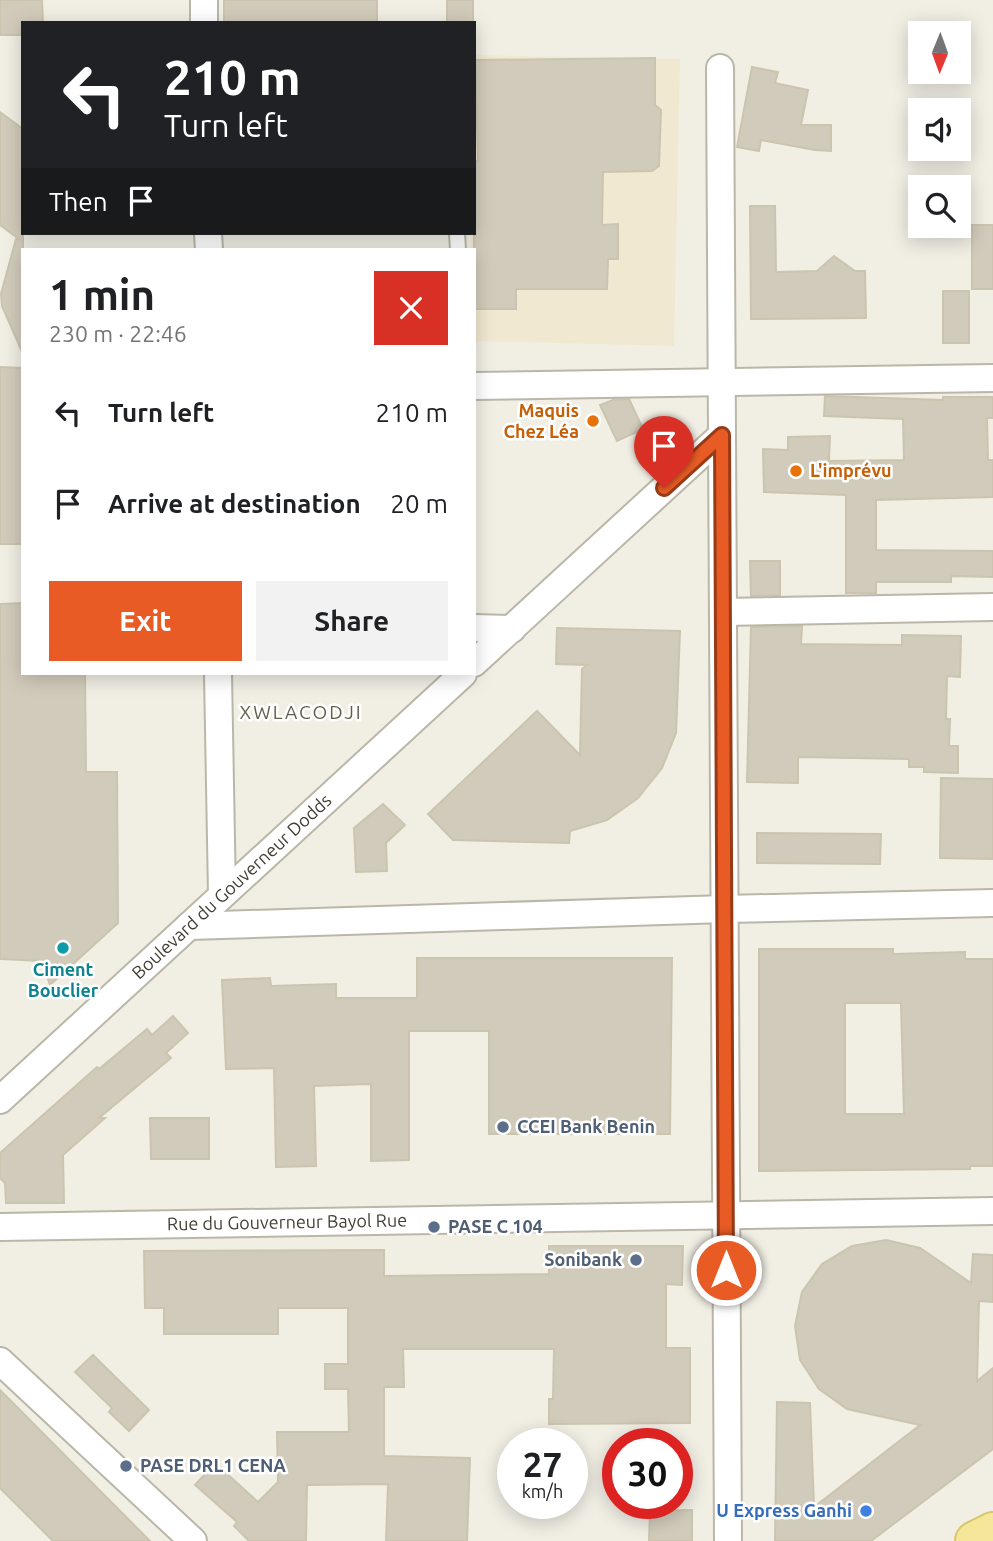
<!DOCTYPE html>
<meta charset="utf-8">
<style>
:root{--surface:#fff;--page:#f2f2f2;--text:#202124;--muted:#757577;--accent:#e85b24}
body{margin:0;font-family:Ubuntu,sans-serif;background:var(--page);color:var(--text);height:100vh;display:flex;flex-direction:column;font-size:26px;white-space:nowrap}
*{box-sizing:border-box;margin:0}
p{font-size:23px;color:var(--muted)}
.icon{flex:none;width:38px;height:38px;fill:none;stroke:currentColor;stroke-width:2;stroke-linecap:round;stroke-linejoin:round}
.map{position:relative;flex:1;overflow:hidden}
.sheet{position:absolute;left:21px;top:248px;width:455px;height:427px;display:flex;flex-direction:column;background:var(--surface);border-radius:0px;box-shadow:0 4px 18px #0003}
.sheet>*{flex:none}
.banner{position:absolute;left:21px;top:21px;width:455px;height:214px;border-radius:0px;box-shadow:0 4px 18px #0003;background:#202124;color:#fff;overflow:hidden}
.needle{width:46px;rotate:181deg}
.tools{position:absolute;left:908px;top:21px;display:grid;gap:14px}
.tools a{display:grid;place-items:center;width:63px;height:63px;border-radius:0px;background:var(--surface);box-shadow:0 4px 18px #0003;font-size:35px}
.speed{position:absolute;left:497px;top:1428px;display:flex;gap:14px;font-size:35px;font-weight:700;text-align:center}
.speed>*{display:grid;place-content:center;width:91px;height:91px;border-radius:50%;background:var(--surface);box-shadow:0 4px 18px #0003;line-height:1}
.speed small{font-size:18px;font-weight:400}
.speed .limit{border:10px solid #d22;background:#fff;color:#111}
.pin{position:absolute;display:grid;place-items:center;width:60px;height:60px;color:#fff;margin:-72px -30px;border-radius:50% 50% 50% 0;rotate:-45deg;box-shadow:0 0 7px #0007}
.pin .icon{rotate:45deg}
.me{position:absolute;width:77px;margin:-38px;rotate:0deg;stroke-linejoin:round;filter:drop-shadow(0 0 5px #0008)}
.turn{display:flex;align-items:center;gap:24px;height:147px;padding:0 28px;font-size:32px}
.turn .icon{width:91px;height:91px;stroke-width:2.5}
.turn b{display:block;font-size:49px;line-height:60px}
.then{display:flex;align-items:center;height:66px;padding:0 28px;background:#0003;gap:14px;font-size:26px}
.round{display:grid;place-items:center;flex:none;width:74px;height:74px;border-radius:0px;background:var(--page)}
.headline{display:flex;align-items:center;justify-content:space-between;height:119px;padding:0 28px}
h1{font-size:42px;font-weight:700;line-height:52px}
.button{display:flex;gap:14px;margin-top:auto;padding:14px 28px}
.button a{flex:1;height:80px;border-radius:0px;background:var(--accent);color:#fff;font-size:28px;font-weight:700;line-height:80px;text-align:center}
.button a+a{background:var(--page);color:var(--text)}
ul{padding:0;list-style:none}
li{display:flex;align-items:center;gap:21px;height:91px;padding:0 28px}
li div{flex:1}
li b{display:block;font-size:26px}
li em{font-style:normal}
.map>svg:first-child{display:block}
</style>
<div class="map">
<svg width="993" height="1541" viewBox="0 0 993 1541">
<rect width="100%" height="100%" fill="#f1eee4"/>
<polygon fill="#f1e8d1" points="474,55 680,59 674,346 474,341 474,250 470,250 471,233 474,233"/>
<g fill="#d1cbbb" stroke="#cbc4af" stroke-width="2" fill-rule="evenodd">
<polygon points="0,0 42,0 43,23 23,23 23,35 0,35"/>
<rect x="224" y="0" width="153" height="23"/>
<rect x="447" y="0" width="26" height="23"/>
<polygon points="655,58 655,105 661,110 659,166 652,171 603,172 602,225 618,224 618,259 608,259 607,289 516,289 516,309 474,309 474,161 478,161 475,60"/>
<polygon points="752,67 778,72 775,83 808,90 801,125 831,125 831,151 815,150 761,140 759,151 737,147"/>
<polygon points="0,112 23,129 23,354 2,306 1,294 16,239 19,239 0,225"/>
<polygon points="750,206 775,206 776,272 817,271 834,256 855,271 865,271 866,318 751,319"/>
<rect x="972" y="225" width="21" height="64"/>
<rect x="943" y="291" width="26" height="52"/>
<polygon points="0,367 23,368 23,544 0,544"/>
<polygon points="825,396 943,400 943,397 993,397 993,418 987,418 988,460 993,460 993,497 876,500 876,550 993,551 993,577 951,576 951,582 876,582 876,593 846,593 846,495 764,492 763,449 788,450 788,437 830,436 829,461 904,460 903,419 824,416"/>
<polygon points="629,399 643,429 617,441 600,405 613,400"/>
<polygon points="750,561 780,561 780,595 751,596"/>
<polygon points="23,603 23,674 85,674 86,772 117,772 118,923 50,985 42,961 0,959 0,604"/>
<polygon points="802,626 801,644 902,645 902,635 961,636 960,677 947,676 946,719 950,719 949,746 958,746 958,773 924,772 924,767 909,767 909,759 798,757 798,783 747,782 751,627"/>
<polygon points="557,628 680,631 676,733 662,768 638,798 607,820 570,831 569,843 453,840 428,814 537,711 580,755 582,669 587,665 556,664"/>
<polygon points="941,778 993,779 993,859 940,858"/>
<polygon points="383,804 405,825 386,843 387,871 356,872 354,828"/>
<polygon points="757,833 881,834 880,864 757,863"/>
<path d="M759,949h134v5l72,-2v7h28v207h-23v3l-211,2zM845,1003h56l3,111h-59z"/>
<polygon points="417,958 672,958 670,1134 489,1134 489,1031 409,1031 409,1160 371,1161 371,1084 314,1086 316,1166 276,1167 274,1068 226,1069 222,980 270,978 271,986 336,984 336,998 417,998"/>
<polygon points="173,1016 188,1033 166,1053 171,1058 99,1118 105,1118 63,1155 64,1203 6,1203 5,1183 0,1178 0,1153 97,1067 99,1069 147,1029 152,1035"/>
<polygon points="150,1118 209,1118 209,1159 151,1159"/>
<polygon points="886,1240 920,1248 971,1283 973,1254 993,1255 993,1302 979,1301 977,1381 993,1368 993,1449 871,1541 775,1541 777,1402 810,1403 814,1507 920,1425 847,1409 819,1389 800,1360 795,1326 802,1292 822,1264 852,1246"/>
<polygon points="549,1246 683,1246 682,1285 666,1284 666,1348 690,1348 690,1423 549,1424 549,1399 553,1399 554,1349 403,1349 404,1387 384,1387 384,1456 470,1458 467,1541 386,1541 388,1484 307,1485 306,1541 249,1541 234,1526 237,1522 195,1485 215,1463 258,1502 278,1482 277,1432 349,1432 348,1389 325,1389 325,1364 348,1364 348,1308 278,1308 278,1334 164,1334 164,1308 145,1308 144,1251 384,1250 384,1276 549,1274"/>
<polygon points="93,1355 149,1410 129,1431 109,1412 112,1408 75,1372"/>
<polygon points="0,1390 150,1541 53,1541 0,1488"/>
<polygon points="692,1510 692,1541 649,1541 650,1511"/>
</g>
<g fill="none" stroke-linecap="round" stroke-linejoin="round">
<g stroke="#bbb7a8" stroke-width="18">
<polyline id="lane" points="457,233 458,250"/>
</g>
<g stroke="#bbb7a8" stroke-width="30">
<g id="street">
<polyline points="204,0 204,23"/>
<polyline points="720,68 728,1541"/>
<polyline points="208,233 209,250"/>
<polyline points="474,386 993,378"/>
<polyline points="723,612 993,607"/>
<polyline points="474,628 512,629"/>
<polyline points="474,663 722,435"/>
<polyline points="218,674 222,895"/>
<polyline points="189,926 725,909 993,903"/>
<path id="s1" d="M0,1100l463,-426"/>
<path id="s2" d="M0,1227l993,-16"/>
<polyline points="0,1361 193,1541"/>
</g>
</g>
<g stroke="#d9c66a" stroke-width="42">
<polyline id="primary" points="975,1541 993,1532"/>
</g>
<use href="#lane" stroke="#fff" stroke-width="14"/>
<use href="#street" stroke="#fff" stroke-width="26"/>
<use href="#primary" stroke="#f5e799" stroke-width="38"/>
</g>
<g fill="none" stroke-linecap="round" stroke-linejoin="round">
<g stroke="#973b17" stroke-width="18">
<polyline id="route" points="664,488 722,435 726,1270"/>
</g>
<use href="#route" stroke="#e85b24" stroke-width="12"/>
</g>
<g fill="#e8710a" stroke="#fff" stroke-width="2.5">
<circle cx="593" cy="421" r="7"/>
<circle cx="796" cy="471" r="7"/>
</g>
<circle fill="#0f9aa8" stroke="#fff" stroke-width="2.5" cx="63" cy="948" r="7"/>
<g fill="#5c6f8a" stroke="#fff" stroke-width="2.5">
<circle cx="503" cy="1127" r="7"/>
<circle cx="434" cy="1227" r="7"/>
<circle cx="636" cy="1260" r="7"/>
<circle cx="126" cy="1466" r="7"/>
</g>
<circle fill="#3f7fe0" stroke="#fff" stroke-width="2.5" cx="866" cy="1511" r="7"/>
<g text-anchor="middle" stroke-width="5" stroke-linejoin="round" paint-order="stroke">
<g font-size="18" font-weight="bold" fill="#c56008" stroke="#fff" text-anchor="end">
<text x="579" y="417">Maquis<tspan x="579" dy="21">Chez Léa</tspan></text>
<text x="810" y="477" text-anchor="start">L'imprévu</text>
</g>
<g font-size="18" fill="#423f35" stroke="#fff">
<text dy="6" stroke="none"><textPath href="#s1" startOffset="315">Boulevard du Gouverneur Dodds</textPath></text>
<text dy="6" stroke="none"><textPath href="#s2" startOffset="287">Rue du Gouverneur Bayol Rue</textPath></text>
</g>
<g font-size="18" font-weight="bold" fill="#0d838f" stroke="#fff">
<text x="63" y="976">Ciment<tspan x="63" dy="21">Bouclier</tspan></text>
</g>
<g font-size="18" font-weight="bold" fill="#4e5e75" stroke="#fff" text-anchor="start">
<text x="517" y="1133">CCEI Bank Benin</text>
<text x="448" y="1233">PASE C 104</text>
<text x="622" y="1266" text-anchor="end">Sonibank</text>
<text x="140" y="1472">PASE DRL1 CENA</text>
</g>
<g font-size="18" font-weight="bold" fill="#366cbe" stroke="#fff" text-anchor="end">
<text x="852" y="1517">U Express Ganhi</text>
</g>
<g font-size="19" letter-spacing="2" fill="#645e4d" stroke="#fff">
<text x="301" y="719">XWLACODJI</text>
</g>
</g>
</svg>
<div class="tools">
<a><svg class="needle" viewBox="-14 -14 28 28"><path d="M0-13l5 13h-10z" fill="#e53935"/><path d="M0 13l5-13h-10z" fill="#757577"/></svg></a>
<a><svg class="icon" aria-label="sound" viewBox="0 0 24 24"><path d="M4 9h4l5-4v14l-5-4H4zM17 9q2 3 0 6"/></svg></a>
<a><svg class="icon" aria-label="search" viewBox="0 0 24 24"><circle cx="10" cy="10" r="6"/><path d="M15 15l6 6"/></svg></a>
</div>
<div class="speed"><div>27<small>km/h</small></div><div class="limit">30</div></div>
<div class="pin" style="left:664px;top:488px;background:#d93025"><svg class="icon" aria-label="arrive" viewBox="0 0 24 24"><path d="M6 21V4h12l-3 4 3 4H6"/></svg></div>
<svg class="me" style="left:726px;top:1270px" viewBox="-20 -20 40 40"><circle r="17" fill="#e85b24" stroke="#fff" stroke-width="3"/><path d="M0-11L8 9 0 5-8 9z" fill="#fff"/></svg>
<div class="banner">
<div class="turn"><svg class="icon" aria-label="left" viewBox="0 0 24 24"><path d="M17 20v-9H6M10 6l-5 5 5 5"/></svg><div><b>210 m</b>Turn left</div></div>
<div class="then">Then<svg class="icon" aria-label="arrive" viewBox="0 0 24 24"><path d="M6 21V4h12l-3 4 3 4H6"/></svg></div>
</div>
<section class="sheet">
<div class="headline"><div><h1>1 min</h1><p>230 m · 22:46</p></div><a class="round" style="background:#d93025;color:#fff"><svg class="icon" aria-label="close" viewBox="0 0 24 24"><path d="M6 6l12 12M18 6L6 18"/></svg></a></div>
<ul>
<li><svg class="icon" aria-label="left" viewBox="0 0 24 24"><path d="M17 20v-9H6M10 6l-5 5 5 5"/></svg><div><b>Turn left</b></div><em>210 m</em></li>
<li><svg class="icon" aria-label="arrive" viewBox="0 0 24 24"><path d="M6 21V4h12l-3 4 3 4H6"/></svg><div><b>Arrive at destination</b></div><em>20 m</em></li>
</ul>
<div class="button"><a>Exit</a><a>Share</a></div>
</section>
</div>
